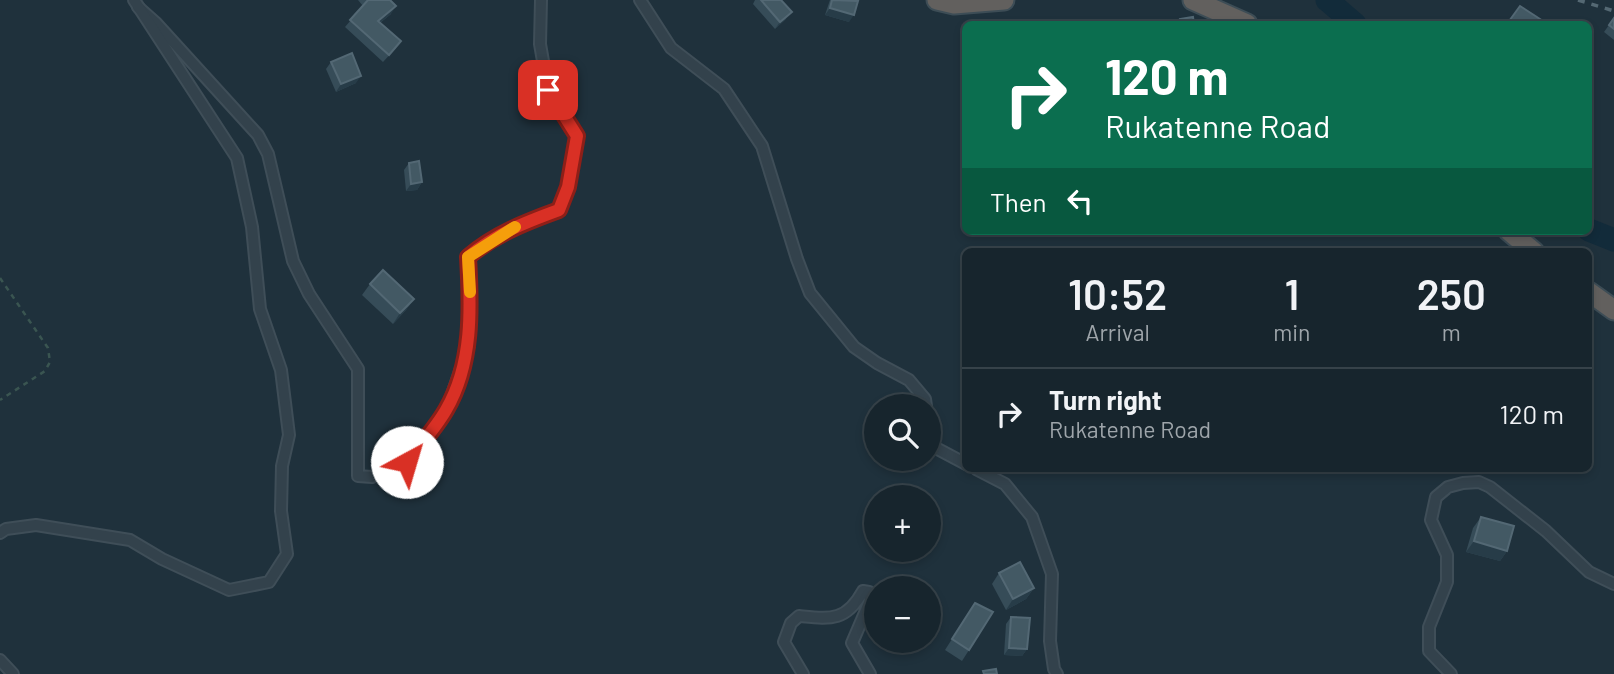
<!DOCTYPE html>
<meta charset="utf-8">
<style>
:root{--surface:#17252d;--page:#243139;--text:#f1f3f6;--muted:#9ea5aa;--line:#364249}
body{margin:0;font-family:Barlow,sans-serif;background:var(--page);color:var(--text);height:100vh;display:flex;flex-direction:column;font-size:26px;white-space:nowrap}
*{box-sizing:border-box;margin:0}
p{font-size:23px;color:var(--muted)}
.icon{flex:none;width:38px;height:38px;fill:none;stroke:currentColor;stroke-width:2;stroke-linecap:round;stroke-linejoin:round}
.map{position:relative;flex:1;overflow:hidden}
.side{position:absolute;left:962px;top:248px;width:630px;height:224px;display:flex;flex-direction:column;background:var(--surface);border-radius:10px;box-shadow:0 4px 10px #0003,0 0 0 2px var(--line)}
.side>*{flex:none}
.banner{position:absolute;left:962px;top:21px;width:630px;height:214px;border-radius:10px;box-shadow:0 4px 10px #0003,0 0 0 2px var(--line);background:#0b6e4f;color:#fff;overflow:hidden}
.buttons{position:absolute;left:864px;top:394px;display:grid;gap:14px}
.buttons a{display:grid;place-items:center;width:77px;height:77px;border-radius:50%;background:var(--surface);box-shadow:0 4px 10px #0003,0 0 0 2px var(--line);font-size:35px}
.pin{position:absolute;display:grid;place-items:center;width:60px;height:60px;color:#fff;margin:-30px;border-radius:14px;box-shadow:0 4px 10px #0006}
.me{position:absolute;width:77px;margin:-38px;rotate:39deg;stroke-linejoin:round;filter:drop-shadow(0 0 5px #0008)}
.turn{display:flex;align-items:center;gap:24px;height:147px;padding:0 28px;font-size:32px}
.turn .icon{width:91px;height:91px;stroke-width:2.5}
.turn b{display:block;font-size:49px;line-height:60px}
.then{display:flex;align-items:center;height:66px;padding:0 28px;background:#0003;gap:14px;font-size:26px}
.eta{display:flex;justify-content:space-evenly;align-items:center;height:119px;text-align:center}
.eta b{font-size:42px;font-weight:600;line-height:49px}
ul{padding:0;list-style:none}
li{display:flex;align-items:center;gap:21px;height:91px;padding:0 28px;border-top:2px solid var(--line)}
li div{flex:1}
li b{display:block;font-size:26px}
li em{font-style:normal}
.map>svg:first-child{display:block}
</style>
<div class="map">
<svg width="1614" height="674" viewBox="0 0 1614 674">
<rect width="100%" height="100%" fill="#1f313c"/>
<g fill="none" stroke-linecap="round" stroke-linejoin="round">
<g stroke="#122b3a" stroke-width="23">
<polyline points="1327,0 1355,24"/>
<polyline points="1589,230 1614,240"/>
</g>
<g stroke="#3f4e58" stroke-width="14">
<g id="minor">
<polyline points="640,0 671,48 724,89 762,146 797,259 810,293 854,347 877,363 909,380 925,399 926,406"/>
<path d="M138,7l18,16 102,112 10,19 25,107 16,33 49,75v107l14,1 35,-15 40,-53 22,-64 -1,-88c27,-23 58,-35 91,-47l9,-23 9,-51 -29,-46 -8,-46 1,-44"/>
<polyline points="929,426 932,446 966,464"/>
<polyline points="976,469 1005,484 1032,517 1052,574 1050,641 1054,669 1057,674"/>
<polyline points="0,533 6,529 36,525 130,540 162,559 229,590 269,582 287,554 281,511 282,466 289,435 281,370 260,309 252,227 237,158 134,0"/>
<polyline points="0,660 13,674"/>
<path d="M803,674l-19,-32 7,-19 8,-7c31,3 47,6 64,-25l6,1 1,9 -18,42 18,31"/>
<polyline points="1451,674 1429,651 1429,627 1447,582 1447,555 1431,520 1436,497 1448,487 1463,483 1479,482 1490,487 1546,531 1589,572 1614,584"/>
</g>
</g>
<g stroke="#3d4d56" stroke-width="23">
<g id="trunk">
<polyline points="937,0 954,4 1004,0"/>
<polyline points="1193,0 1247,24"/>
<polyline points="1509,231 1534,252"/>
<polyline points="1589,292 1614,310"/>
</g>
</g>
<polyline stroke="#3a5551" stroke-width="2.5" stroke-dasharray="5 5" stroke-linecap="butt" points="0,278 48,348 50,362 45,371 0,400"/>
<use href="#minor" stroke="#33424c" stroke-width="10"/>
<use href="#trunk" stroke="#62605e" stroke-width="19"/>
<polyline stroke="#546873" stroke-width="3.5" stroke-dasharray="7 7" stroke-linecap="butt" points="1578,0 1614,11"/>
</g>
<g fill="#364c58">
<polygon points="358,0 390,0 391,14 380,23 396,48 383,62 345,27 363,6"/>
<polygon points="755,0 781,0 786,19 775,29 753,4"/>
<polygon points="830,0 855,0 849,22 825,15"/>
<polygon points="1614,18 1614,40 1604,32"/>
<polygon points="331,62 356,83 336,92 326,69"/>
<polygon points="409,163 422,182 417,190 406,191 404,170"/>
<polygon points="370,284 414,299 406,310 393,324 362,295"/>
<polygon points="1481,517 1507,551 1500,561 1466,552 1473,528"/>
<polygon points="999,573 1034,588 1026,599 1006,610 992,584"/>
<polygon points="975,603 969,650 962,661 945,650"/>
<polygon points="1011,617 1027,649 1022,656 1004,655 1006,624"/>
</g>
<g fill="#273c48">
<polygon points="396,6 391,14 373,28 378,21"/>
<polygon points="830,8 854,15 849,22 825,15"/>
<polygon points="792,12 786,19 775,29 780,22"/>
<polygon points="361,76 356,83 336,92 341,84"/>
<polygon points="422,182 417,190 406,191 411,184"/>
<polygon points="414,299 406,310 393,324 400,313"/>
<polygon points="1474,541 1507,551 1500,561 1466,552"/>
<polygon points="1034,588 1026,599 1006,610 1013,599"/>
<polygon points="1009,648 1027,649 1022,656 1004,655"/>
</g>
<g fill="#435964" stroke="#536874" stroke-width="2">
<polygon points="368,0 390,0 396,6 378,21 401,41 389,55 350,20"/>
<polygon points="761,0 781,0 792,12 780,22"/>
<polygon points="832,0 858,1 854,15 830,8"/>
<polygon points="1520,6 1543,21 1541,24 1507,24"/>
<polygon points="1193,17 1194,24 1181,24 1180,19"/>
<polygon points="1614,18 1614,29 1609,25"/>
<polygon points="352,53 361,76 341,84 331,62"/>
<polygon points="419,161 422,182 411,184 409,163"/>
<polygon points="1490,248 1494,252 1486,252"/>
<polygon points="383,270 414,299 400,313 370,284"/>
<polygon points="1481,517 1514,526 1507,551 1474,541"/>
<polygon points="1020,562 1034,588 1013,599 999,573"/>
<polygon points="975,603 993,612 969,650 952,639"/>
<polygon points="929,607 932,608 929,619"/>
<polygon points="1011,617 1030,618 1027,649 1009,648"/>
<polygon points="996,669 997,674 984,674 983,671"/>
</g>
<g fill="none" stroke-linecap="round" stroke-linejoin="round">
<g stroke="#8d1f18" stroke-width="18">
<path id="route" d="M407,462c13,-17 28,-33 39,-52 27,-46 25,-102 22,-153 27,-23 58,-35 91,-47l9,-23 9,-51 -29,-46"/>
</g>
<use href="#route" stroke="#d93025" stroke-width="12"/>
<polyline stroke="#f59e0b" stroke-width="12" points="470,292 468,257 515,227"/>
</g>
</svg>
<div class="buttons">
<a><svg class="icon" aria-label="search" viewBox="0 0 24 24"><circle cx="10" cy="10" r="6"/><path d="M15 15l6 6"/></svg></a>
<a>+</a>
<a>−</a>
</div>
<div class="pin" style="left:548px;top:90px;background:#d93025"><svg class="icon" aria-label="arrive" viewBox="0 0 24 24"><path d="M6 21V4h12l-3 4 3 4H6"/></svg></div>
<svg class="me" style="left:407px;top:462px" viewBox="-20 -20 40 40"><circle r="19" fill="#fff"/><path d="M0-13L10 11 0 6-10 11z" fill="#d93025"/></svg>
<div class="banner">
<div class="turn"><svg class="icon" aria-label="right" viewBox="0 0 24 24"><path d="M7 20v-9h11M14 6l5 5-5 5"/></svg><div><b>120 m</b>Rukatenne Road</div></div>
<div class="then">Then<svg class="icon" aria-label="left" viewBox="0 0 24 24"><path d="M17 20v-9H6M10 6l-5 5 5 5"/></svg></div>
</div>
<section class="side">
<div class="eta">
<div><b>10:52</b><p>Arrival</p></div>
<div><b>1</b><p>min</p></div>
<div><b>250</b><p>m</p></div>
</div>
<ul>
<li><svg class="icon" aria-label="right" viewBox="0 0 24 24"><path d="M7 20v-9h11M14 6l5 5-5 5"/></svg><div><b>Turn right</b><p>Rukatenne Road</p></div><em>120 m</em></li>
</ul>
</section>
</div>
